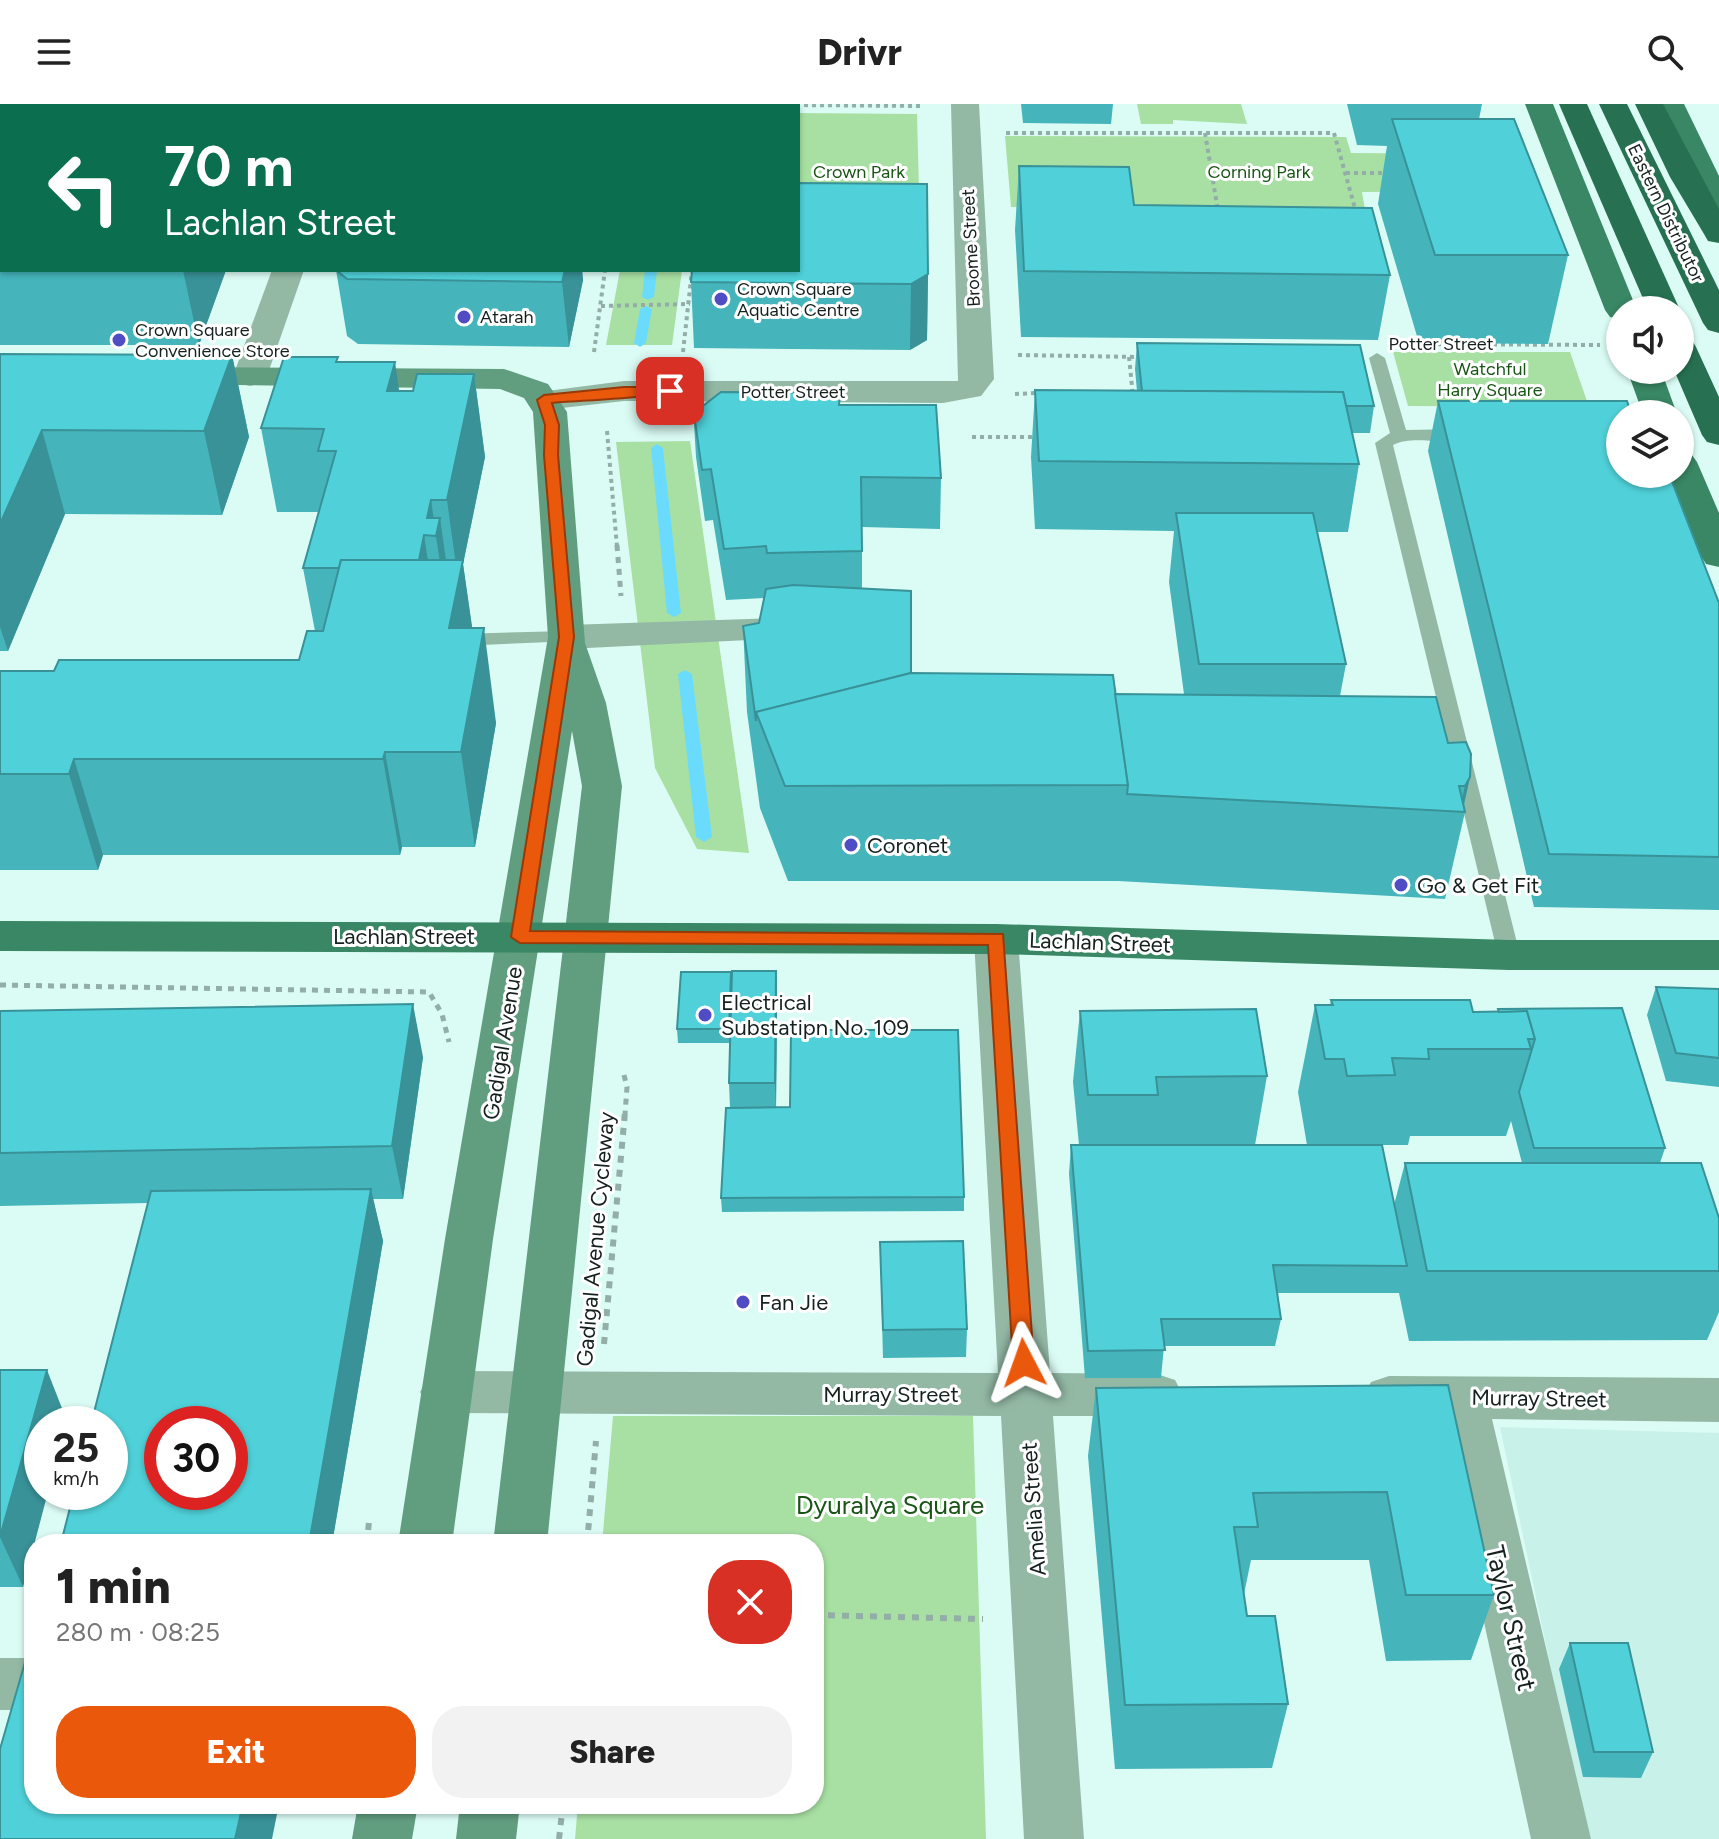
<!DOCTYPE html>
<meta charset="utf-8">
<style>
:root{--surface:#fff;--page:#f2f2f2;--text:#222;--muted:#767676;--accent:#ea580c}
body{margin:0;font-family:Figtree,sans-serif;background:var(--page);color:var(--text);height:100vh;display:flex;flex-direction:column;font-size:30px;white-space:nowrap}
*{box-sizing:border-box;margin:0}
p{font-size:26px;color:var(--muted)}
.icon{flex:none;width:44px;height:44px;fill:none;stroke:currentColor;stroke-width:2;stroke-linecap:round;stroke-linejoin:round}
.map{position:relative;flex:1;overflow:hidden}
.side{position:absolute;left:24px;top:1430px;width:800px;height:280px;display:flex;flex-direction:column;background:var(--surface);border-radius:32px;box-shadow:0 2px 6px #0004}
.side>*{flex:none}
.hud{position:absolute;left:0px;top:0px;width:800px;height:168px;box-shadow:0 2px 6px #0004;background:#0b6e4f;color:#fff;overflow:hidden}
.controls{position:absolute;left:1606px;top:192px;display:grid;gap:16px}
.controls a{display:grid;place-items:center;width:88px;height:88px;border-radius:50%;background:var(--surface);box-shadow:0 2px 6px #0004;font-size:40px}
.speed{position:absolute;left:24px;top:1302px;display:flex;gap:16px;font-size:40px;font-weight:700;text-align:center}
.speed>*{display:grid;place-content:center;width:104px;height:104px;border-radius:50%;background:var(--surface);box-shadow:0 2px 6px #0004;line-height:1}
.speed small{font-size:20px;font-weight:400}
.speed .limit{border:12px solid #d22;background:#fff;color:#111}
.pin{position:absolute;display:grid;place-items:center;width:68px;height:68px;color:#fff;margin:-34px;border-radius:16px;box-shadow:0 4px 12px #0006}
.me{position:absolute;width:88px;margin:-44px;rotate:356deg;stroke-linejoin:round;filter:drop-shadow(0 0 6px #0008)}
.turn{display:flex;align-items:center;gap:28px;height:168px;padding:0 32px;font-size:36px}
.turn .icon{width:104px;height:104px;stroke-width:2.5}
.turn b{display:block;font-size:56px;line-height:68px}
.round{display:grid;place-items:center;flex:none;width:84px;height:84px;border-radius:32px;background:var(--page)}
.headline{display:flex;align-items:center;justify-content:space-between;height:136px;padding:0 32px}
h1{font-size:48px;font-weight:800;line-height:60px}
.primary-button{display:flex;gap:16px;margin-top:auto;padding:16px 32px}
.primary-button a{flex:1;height:92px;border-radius:32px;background:var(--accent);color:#fff;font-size:32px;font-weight:800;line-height:92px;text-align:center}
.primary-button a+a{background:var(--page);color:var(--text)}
header{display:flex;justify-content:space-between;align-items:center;height:104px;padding:0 32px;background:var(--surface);font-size:36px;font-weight:800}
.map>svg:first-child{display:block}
</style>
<header><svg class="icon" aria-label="menu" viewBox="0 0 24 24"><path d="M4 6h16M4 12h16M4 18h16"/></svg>Drivr<svg class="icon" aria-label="search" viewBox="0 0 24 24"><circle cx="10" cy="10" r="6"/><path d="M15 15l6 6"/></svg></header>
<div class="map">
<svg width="1719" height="1735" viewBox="0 0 1719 1735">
<rect width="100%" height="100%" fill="#dbfcf5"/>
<polygon fill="#c8f2e9" points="1500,1323 1719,1329 1719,1735 1587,1735"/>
<g fill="#a8e0a3">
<polygon points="1137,0 1241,0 1247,20 1173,16 1173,20 1141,20"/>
<polygon points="798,9 917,10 920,126 798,126"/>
<polygon points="1005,32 1346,33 1351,49 1499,50 1512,87 1362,88 1365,105 1011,103"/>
<polygon points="620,166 682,166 672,241 606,241"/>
<polygon points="1393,248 1570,248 1589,303 1408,302"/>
<polygon points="690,337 749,749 697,745 655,664 616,338"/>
<polygon points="613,1312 973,1312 986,1735 575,1735 578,1700 814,1700 814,1440 602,1440"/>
</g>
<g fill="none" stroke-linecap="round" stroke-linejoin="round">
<g fill="#6adbfc" fill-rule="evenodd">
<polygon points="645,166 657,166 654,193 648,196 642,193"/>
<polygon points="646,202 652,205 646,239 640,243 634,239 640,205"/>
<polygon points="657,340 663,344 681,509 674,513 667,509 651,344"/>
<polygon points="685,566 692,570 712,733 704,738 696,733 678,570"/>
</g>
<g stroke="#93ada7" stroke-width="4" stroke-dasharray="4 4" stroke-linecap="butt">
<polyline points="470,0 474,2"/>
<polyline points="660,0 923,2"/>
<polyline points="1006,29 1334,29 1356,108"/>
<polyline points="1205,29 1218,107"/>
<polyline points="1346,69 1386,69"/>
<polyline points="601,202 690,200"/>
<polyline points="1405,240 1600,241"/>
<polyline points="594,248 605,166"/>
<polyline points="683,248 692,166"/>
<polyline points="1018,251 1140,253"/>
<polyline points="1129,253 1133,292"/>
<polyline points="1015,290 1037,289"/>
<polyline points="607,327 617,443"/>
<polyline points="972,333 1039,333"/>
</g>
<g stroke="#93ada7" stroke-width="5" stroke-dasharray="6 6" stroke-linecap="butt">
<polyline points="617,441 621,492"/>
<polyline points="0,881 429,888 442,910 449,938"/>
<polyline points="624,971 627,983 625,1010"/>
</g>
<g stroke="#93ada7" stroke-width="6" stroke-dasharray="7 7" stroke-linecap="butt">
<polyline points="604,1240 625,1008"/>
<polyline points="367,1440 369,1417"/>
<polyline points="587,1440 596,1337"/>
<polyline points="814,1511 983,1515"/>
<polyline points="559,1735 563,1700"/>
</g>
<g fill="#93b9a5" fill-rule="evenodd">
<path d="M1377,249l8,5 21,72 53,-1 9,5c-18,15 -53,-1 -75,11l127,510 -11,8 -11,-8 -123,-512 15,-10 -21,-75z"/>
<polygon points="567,527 574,529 576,533 574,537 458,542 448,536 458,530"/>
</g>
<g fill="#93b9a5" fill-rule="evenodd">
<polygon points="951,0 979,0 994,275 981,292 943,299 624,297 544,306 532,303 527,296 532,289 624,277 958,277"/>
<polygon points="272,166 304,166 267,272 262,279 250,282 238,279 233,272"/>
<polygon points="777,514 790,518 796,526 790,534 567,545 554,541 548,533 554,525 567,521"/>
<polygon points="996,820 1011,824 1018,835 1050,1269 1157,1270 1175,1276 1183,1291 1175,1306 1157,1312 1053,1312 1084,1735 1024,1735 1001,1312 446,1309 428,1303 420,1288 428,1273 446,1267 998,1269 974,835 981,824"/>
<polygon points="1389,1272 1719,1274 1719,1318 1492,1315 1591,1735 1531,1735 1440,1315 1389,1314 1371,1308 1363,1293 1371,1278"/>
<rect x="0" y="1554" width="34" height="52"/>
</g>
<g fill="#619d7f" fill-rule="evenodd">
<polygon points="178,263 504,265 548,280 567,308 585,539 606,599 622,682 547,1440 493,1440 582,682 572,627 493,1135 452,1440 398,1440 445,1135 548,533 533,308 524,294 500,285 166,280 161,273 166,266"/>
<polygon points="358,1700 418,1700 412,1735 352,1735"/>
<polygon points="460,1700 520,1700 516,1735 456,1735"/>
</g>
<g fill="#398764" fill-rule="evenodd">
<polygon points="1525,0 1553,0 1637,206 1620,206 1620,215 1610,213 1605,206"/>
<polygon points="1656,0 1684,0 1719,72 1719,112 1708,109 1704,103"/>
<polygon points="1627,266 1661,266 1677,310 1643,310"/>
<polygon points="1680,348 1692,351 1697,358 1719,409 1719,463 1706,460 1701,452 1667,370 1680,370"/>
<polygon points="0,817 996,820 1509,836 1719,836 1719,866 1509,866 996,850 0,847"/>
</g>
<g fill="#277152" fill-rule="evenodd">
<polygon points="1559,0 1587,0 1680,206 1648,206"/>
<polygon points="1599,0 1627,0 1719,186 1719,229 1708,226 1703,219"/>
<polygon points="1635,0 1663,0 1719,105 1719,139 1708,137 1704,130 1670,73"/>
<polygon points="1680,233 1692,236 1696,243 1719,293 1719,341 1707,338 1702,331 1674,266 1680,266"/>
</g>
</g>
<g fill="#45b4bb" fill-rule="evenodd">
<polygon points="1021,0 1113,0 1111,20 1023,19"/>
<polygon points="1347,0 1482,0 1479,15 1568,151 1548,240 1419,239 1378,100 1387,42 1357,41"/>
<polygon points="1019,62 1134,101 1390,171 1378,236 1021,233 1015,126"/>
<polygon points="2,89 2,166 226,166 199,241 0,241 0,90"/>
<polygon points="336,166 582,166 583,176 569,243 358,240 347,232"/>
<polygon points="928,170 927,236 910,246 694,244 691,178"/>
<polygon points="1137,239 1374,302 1370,329 1352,329 1359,360 1348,428 1317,428 1346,560 1340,592 1448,639 1470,673 1464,702 1465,708 1445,795 1118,777 788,777 760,704 747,608 743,522 759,519 764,494 726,496 713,416 705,417 696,353 693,303 840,289 840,301 941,374 940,425 862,423 862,484 911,569 1115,590 1184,590 1169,478 1174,427 1035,425 1031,353 1035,286 1137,287 1135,265"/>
<polygon points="0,250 232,251 249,333 222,411 65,410 8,547 0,547"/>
<polygon points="338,258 399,287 413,287 474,270 485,353 463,460 472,524 496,619 475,743 402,743 400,751 103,751 98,766 0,766 0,567 54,567 299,556 315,527 303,464 318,408 277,408 261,324"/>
<polygon points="1438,297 1631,309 1719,499 1719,806 1534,803 1428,347"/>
<polygon points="776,867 777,895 776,1003 964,1093 964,1107 722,1108 721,1094 730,1004 729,979 729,939 678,939 677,925 731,868"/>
<polygon points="1656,883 1719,885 1719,983 1666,977 1647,911"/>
<path d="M1331,896l142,12h24l1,-3 167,139 -5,15 59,55v94l-12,28 -298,1 -10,-48h-122l4,26 -6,27h-111l-3,32h-76l-16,-204 2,-29h8l-6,-63 7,-71 187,65 -12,69h52l-9,-53 17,-87h15zM1511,1017l11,42h-117l-11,42 -12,-60h26l2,-9h96z"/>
<polygon points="0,907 423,953 403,1095 373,1095 383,1137 332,1440 64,1440 62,1435 148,1099 0,1102"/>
<polygon points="880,1138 967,1225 966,1253 883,1254"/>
<polygon points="0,1266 67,1317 66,1320 42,1320 23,1483 0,1483"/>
<polygon points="1448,1281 1494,1491 1471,1556 1386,1557 1369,1456 1251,1456 1244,1490 1247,1512 1288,1600 1272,1664 1115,1665 1088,1352 1096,1284"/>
<polygon points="1570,1539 1653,1648 1641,1674 1583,1673 1559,1565"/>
</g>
<g fill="#389298">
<polygon points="0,0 88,0 85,2 2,2 2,52 0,53"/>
<polygon points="183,166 226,166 199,241"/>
<polygon points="565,166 582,166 583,176 569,243 562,178"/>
<polygon points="928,170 927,236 910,246 911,180"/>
<polygon points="232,251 249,333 222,411 204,327"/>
<polygon points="395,258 407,341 387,287"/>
<polygon points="474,270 485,353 463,460 476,550 449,524 458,476 447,396"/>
<polygon points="42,326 65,410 8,547 0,523 0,420"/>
<polygon points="431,396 436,430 440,414 452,499 449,517 436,432 427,414"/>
<polygon points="424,431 437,516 417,464"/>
<polygon points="484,524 496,619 475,743 461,648"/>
<polygon points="385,648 402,743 400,751 383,655"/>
<polygon points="74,655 103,751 98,766 69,670"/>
<polygon points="1470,673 1462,708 1459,707 1465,682"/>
<polygon points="776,867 777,895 776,1007 775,979"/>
<polygon points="413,900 423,953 403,1095 392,1042"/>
<polygon points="371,1085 383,1137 332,1440 312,1440 310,1434"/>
<polygon points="47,1266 67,1317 66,1320 42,1320 42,1388 48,1388 23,1483 0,1433"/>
<polygon points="243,1700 279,1700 272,1735 235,1735"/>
</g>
<g fill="#50d1d9" stroke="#389298" stroke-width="2" fill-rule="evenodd">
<polygon points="1392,15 1514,15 1568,151 1435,151"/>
<polygon points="1019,62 1129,63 1134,101 1372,104 1390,171 1024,167"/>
<polygon points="798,79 927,80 928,170 911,180 691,178 692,166 798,166"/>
<polygon points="2,89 2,106 0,106 0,90"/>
<rect x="0" y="106" width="2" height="55"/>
<polygon points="336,166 565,166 562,178 347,175"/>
<polygon points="1137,239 1360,241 1374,302 1346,302 1343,288 1142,287"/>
<polygon points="0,250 232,251 204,327 42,326 0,420"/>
<polygon points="284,253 338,253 336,258 395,258 387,287 413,287 417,270 474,270 447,396 431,396 427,414 440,414 436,432 424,431 419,456 341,456 339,464 303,464 336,347 318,347 324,325 261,324"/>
<polygon points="1035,286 1343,288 1359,360 1039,357"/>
<polygon points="721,288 840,289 839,301 936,301 941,374 861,373 862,447 767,449 766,442 724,445 711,365 702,366 693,303 704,301"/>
<polygon points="1438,297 1627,297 1631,309 1633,310 1620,310 1620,370 1669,370 1719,499 1719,753 1549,750"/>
<polygon points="1176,409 1313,409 1346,560 1199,560"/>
<polygon points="341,456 463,456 449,524 484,524 461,648 385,648 383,655 74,655 69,670 0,670 0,567 54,567 59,556 299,556 307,527 323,527"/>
<polygon points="793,481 911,487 911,569 756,608 756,617 743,522 759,519 766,485"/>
<polygon points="911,569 1113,571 1128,681 785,682 756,608"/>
<polygon points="1115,590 1436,593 1448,639 1466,638 1471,650 1470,673 1465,682 1459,682 1465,708 1127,690 1128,681"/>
<polygon points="732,867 776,867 775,979 729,979"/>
<polygon points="681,868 731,868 729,925 677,925"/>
<polygon points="1656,883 1719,885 1719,954 1676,949"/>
<polygon points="1331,896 1470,896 1473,908 1527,907 1535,935 1528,935 1531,945 1428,945 1429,955 1392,954 1395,971 1347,972 1344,955 1325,955 1315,901 1333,901"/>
<polygon points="413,900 392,1042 0,1049 0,907"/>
<polygon points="1622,904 1665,1044 1534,1044 1519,988 1535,935 1527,907 1499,908 1498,905"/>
<polygon points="1256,905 1267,972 1156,973 1158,991 1088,991 1080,907"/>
<polygon points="791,926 958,926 964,1093 721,1094 726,1004 790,1003"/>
<polygon points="1071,1041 1382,1041 1407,1162 1273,1161 1281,1215 1161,1215 1165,1246 1088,1247"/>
<polygon points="1405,1059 1701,1059 1719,1114 1719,1167 1427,1167"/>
<path d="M371,1085l-61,349 -248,1 12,-47h36v-68h-19l60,-233zM162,1320h68v68h-68z"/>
<polygon points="963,1137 967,1225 883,1226 880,1138"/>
<polygon points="0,1266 47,1266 0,1433"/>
<polygon points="1448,1281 1494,1491 1406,1491 1387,1388 1253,1389 1258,1423 1234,1423 1247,1512 1275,1512 1288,1600 1125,1601 1096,1284"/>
<polygon points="1570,1539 1628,1539 1653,1648 1594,1648"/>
<polygon points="28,1548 34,1548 34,1700 243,1700 235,1735 0,1735 0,1645"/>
</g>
<path fill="#ea580c" stroke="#983908" stroke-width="2" d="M624,283h46l7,4c-7,6 -106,10 -125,12l7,22 -1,30 16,182 -44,294 473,3 31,429 -3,6 -7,2 -11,-8 -25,-418 -468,-2 -9,-6 48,-300 -15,-182 1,-30 -8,-25 7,-5z"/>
<g fill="#504dc4" stroke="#fff" stroke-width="3">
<circle cx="721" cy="195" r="8"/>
<circle cx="464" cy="213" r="8"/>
<circle cx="119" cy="236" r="8"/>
<circle cx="851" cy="741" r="8"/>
<circle cx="1401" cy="781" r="8"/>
<circle cx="705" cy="911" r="8"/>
<circle cx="743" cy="1198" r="8"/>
</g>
<g text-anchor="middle" stroke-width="6" stroke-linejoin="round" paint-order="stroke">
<g font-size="18" fill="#195616" stroke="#fff">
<text x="859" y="74">Crown Park</text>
<text x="1259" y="74">Corning Park</text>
<text x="1490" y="271">Watchful<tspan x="1490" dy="21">Harry Square</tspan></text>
</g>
<g font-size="18" fill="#15211f" stroke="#fff">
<text transform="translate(1666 109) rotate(64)" y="6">Eastern Distributor</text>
<text transform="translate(971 144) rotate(-93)" y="6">Broome Street</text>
<text x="1441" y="246">Potter Street</text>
<text x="793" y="294">Potter Street</text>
</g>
<g font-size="18" fill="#15211f" stroke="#fff" text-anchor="start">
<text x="737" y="191">Crown Square<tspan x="737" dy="21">Aquatic Centre</tspan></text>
<text x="480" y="219">Atarah</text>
<text x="135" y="232">Crown Square<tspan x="135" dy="21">Convenience Store</tspan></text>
</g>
<g font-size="22" fill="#15211f" stroke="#fff" text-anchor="start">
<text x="867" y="749">Coronet</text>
<text x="1417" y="789">Go &amp; Get Fit</text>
<text x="721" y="906">Electrical<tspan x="721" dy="25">Substatipn No. 109</tspan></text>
<text x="759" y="1206">Fan Jie</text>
</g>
<g font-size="22" fill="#15211f" stroke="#fff">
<text x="404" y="840">Lachlan Street</text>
<text transform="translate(1100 838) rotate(2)" y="8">Lachlan Street</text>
<text transform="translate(502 939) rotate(-81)" y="8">Gadigal Avenue</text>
<text transform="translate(595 1135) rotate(-85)" y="8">Gadigal Avenue Cycleway</text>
<text x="891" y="1298">Murray Street</text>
<text transform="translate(1539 1294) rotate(1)" y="8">Murray Street</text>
<text transform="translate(1033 1405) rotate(-94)" y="8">Amelia Street</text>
</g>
<g font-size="26" fill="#195616" stroke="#fff">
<text x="890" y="1410">Dyuralya Square</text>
</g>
<g font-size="26" fill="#15211f" stroke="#fff">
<text transform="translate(1511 1514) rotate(77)" y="9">Taylor Street</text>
</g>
</g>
</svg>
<div class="controls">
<a><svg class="icon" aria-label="sound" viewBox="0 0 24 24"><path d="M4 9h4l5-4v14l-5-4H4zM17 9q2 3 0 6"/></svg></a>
<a><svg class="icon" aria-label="layers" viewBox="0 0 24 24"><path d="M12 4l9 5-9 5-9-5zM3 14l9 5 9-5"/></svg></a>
</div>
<div class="speed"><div>25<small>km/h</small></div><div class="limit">30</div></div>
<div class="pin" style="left:670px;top:287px;background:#d93025"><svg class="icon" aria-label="arrive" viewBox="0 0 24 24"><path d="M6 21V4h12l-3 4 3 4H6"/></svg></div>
<svg class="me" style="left:1024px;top:1259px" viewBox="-20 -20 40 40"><path d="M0-17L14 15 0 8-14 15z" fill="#ea580c" stroke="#fff" stroke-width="4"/></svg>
<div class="hud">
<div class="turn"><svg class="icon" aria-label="left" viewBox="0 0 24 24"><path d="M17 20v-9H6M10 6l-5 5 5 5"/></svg><div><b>70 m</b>Lachlan Street</div></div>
</div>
<section class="side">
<div class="headline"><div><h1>1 min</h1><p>280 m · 08:25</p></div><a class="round" style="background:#d93025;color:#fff"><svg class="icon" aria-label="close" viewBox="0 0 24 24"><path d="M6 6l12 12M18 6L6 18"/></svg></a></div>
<div class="primary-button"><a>Exit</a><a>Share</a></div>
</section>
</div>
